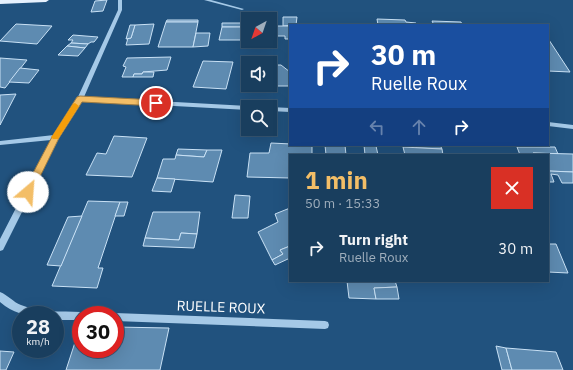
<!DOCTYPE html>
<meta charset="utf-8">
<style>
:root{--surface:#193e5e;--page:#264967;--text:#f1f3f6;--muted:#9faebc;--line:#375773;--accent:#f3be67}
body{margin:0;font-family:"IBM Plex Sans",sans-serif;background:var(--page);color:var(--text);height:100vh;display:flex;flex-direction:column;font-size:15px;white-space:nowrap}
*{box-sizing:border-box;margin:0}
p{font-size:13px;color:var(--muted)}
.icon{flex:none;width:22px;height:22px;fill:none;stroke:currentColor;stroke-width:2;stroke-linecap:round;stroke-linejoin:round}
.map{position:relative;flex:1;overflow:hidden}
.sheet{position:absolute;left:289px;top:154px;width:260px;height:128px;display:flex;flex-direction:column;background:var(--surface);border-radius:0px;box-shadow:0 4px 16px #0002,0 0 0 1px var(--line)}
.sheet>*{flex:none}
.banner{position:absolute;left:289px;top:24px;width:260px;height:122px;border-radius:0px;box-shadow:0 4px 16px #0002,0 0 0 1px var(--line);background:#1a4fa0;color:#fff;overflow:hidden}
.needle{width:26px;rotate:220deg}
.buttons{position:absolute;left:241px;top:12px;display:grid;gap:8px}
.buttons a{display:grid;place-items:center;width:36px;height:36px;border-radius:0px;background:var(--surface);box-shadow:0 4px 16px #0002,0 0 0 1px var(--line);font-size:20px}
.speed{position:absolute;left:12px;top:306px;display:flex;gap:8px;font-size:20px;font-weight:700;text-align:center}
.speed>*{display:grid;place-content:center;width:52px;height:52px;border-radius:50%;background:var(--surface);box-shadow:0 4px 16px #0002,0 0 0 1px var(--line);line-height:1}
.speed small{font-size:10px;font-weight:400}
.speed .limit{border:6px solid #d22;background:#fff;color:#111}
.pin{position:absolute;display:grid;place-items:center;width:34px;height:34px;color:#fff;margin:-17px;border:2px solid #fff;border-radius:50%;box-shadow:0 1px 4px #0007}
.me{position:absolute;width:44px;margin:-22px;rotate:27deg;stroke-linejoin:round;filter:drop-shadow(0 0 3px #0008)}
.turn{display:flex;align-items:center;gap:14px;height:84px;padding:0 16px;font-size:18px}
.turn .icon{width:52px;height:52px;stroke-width:2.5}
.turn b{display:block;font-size:28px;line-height:34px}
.lanes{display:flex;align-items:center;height:38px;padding:0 16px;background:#0003;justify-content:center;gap:20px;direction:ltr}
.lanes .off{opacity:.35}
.round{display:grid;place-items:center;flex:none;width:42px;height:42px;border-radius:0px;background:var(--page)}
.overview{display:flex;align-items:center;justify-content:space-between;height:68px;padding:0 16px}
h1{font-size:24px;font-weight:700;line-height:30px;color:var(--accent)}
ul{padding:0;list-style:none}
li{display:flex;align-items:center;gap:12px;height:52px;padding:0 16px}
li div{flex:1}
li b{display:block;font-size:15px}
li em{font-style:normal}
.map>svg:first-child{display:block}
</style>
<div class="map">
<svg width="573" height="370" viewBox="0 0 573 370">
<rect width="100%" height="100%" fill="#21527e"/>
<g fill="#5e8bb1" stroke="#c9e1f5">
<polygon points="107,0 103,11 91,12 95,1"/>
<polygon points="283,17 297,17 296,25 283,26"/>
<polygon points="377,19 405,20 406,22 416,23 416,25 378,25"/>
<polygon points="167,20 198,20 198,22 166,22"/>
<polygon points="432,21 461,22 462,25 471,25 434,25"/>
<polygon points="166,22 198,22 193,47 158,47"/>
<polygon points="222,23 242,23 241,27 222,27"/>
<polygon points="16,24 52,26 37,44 0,41"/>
<polygon points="154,24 149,44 126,45 128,38 131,38 135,25"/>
<polygon points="130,25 135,25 131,38 126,39"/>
<polygon points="276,26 290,26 290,39 285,39 285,36 275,36"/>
<polygon points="222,27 247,27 246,40 219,40"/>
<polygon points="196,33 210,33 208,46 193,47"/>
<polygon points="73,35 98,37 94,42 91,42 88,44 71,43 73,40 68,40"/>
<polygon points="548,40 549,40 570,72 548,71"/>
<polygon points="71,43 88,44 85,48 67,46"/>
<polygon points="67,46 85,48 78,56 58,55"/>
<polygon points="171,57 167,70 143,72 142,74 134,74 133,77 122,77 126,67 123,66 127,58"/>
<polygon points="0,58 27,60 5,88 0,87"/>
<polygon points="203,61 233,62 226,89 193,87"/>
<polygon points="270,65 281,65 290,72 290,86 261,86 260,90 249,90 250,85 270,85"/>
<polygon points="20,68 39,70 29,83 9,82"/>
<polygon points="143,72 154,72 153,77 133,77 134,74 142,74"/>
<polygon points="261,86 271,86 271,90 260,90"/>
<polygon points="16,94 0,125 0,95"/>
<polygon points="114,136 147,138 132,177 86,175 97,153 106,154"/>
<polygon points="271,143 312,145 312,155 290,155 290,178 247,177 250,153 269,153"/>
<polygon points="325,145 345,145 346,155 326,155"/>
<polygon points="364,145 376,146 378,155 351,155 365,155"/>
<polygon points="416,145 440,145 442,149 416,148"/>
<polygon points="403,147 442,149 443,155 405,155"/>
<polygon points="517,147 555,147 558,154 533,153 534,155 520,155"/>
<polygon points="178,149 207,150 204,157 176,155"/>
<polygon points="207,150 222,150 213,182 157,178 163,159 175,159 176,155 204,157"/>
<polygon points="533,153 573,154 573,172 548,171 548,155 534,155"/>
<polygon points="548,171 573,172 573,183 562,183 558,175 551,174 554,182 548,182"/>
<polygon points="157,178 175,179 171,192 152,191"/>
<polygon points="235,195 250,196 248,218 232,218"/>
<polygon points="88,201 120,202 98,268 103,268 97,288 52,286"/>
<polygon points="120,202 128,202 124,216 115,216"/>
<polygon points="290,208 290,246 280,250 283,254 272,260 258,232 278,222 275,214"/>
<polygon points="153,212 200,212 197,234 181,233 179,240 145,238"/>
<polygon points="82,216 61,266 47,265 68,217"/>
<polygon points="181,233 197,234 194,248 143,246 145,238 179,240"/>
<polygon points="548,244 556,244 568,273 548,272"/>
<polygon points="290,246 290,258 275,265 272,260 283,254 280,250"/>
<polygon points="347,281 395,281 397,287 374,288 376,299 349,298"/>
<polygon points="397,287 399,299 376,299 374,288"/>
<polygon points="80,327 81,349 115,349 115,327 169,328 160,370 66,370"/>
<polygon points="496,346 506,348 512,370 502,370"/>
<polygon points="506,348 556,352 563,370 512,370"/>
<polygon points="0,351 14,352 6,370 0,370"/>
</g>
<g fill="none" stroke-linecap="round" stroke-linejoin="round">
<g fill="#a5c9e7" fill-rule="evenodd">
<polygon points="118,0 122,0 122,10 84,97 248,106 250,107 248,107 248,110 82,101 59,138 3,250 0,251 0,239 51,140 0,145 0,141 54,135 77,99 118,10"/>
<polygon points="204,0 211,0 244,9 242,10"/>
<polygon points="269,107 270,107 290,108 290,112 270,111"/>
<polygon points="548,122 573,125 573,129 548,126"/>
<path d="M0,292c8,3 13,10 21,13 19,8 40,6 60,7l3,1 1,2h-4v5h-26v-5c-23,0 -36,3 -55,-13z"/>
<polygon points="115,313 325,321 328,322 329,325 328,328 325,329 115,321 115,315 111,315"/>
</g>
<polygon fill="#e7f1fd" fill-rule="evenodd" points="0,0 49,0 46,2 0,4"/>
</g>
<polygon fill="#f3be67" stroke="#9e7c43" points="80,96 156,100 160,103 156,106 82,102 59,138 31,195 25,195 23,192 53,135 77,97"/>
<polygon fill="#f59e0b" points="75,103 79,106 58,139 53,139 51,137 53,135 73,104"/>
<g text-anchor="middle" stroke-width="4" stroke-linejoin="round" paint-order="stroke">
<g font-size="14" fill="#fff" stroke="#21527e">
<text transform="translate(221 307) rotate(2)" y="5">RUELLE ROUX</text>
</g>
</g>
</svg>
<div class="buttons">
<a><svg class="needle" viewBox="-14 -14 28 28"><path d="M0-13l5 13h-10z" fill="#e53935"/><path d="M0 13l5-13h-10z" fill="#9faebc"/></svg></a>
<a><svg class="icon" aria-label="sound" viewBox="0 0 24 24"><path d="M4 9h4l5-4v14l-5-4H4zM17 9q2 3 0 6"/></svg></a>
<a><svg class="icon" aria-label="search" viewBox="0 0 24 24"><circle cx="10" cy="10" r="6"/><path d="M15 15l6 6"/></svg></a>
</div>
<div class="speed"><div>28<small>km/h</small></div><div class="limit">30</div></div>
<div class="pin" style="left:156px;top:103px;background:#d93025"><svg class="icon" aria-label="arrive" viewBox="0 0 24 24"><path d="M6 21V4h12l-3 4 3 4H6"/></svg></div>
<svg class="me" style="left:28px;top:192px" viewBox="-20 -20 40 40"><circle r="19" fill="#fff"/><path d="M0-13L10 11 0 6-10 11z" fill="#f3be67"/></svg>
<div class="banner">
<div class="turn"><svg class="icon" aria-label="right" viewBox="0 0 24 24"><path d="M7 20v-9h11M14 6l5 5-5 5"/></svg><div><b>30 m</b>Ruelle Roux</div></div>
<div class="lanes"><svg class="icon off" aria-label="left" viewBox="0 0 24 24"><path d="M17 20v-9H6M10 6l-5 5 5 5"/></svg><svg class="icon off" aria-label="ahead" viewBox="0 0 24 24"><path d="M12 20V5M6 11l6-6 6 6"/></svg><svg class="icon" aria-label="right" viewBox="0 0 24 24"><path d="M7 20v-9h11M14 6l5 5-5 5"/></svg></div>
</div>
<section class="sheet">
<div class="overview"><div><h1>1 min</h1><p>50 m · 15:33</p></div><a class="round" style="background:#d93025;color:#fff"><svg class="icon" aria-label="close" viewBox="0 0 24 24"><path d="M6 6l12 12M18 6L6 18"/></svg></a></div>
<ul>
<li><svg class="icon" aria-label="right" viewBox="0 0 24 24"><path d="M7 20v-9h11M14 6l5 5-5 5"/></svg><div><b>Turn right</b><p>Ruelle Roux</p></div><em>30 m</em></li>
</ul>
</section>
</div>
